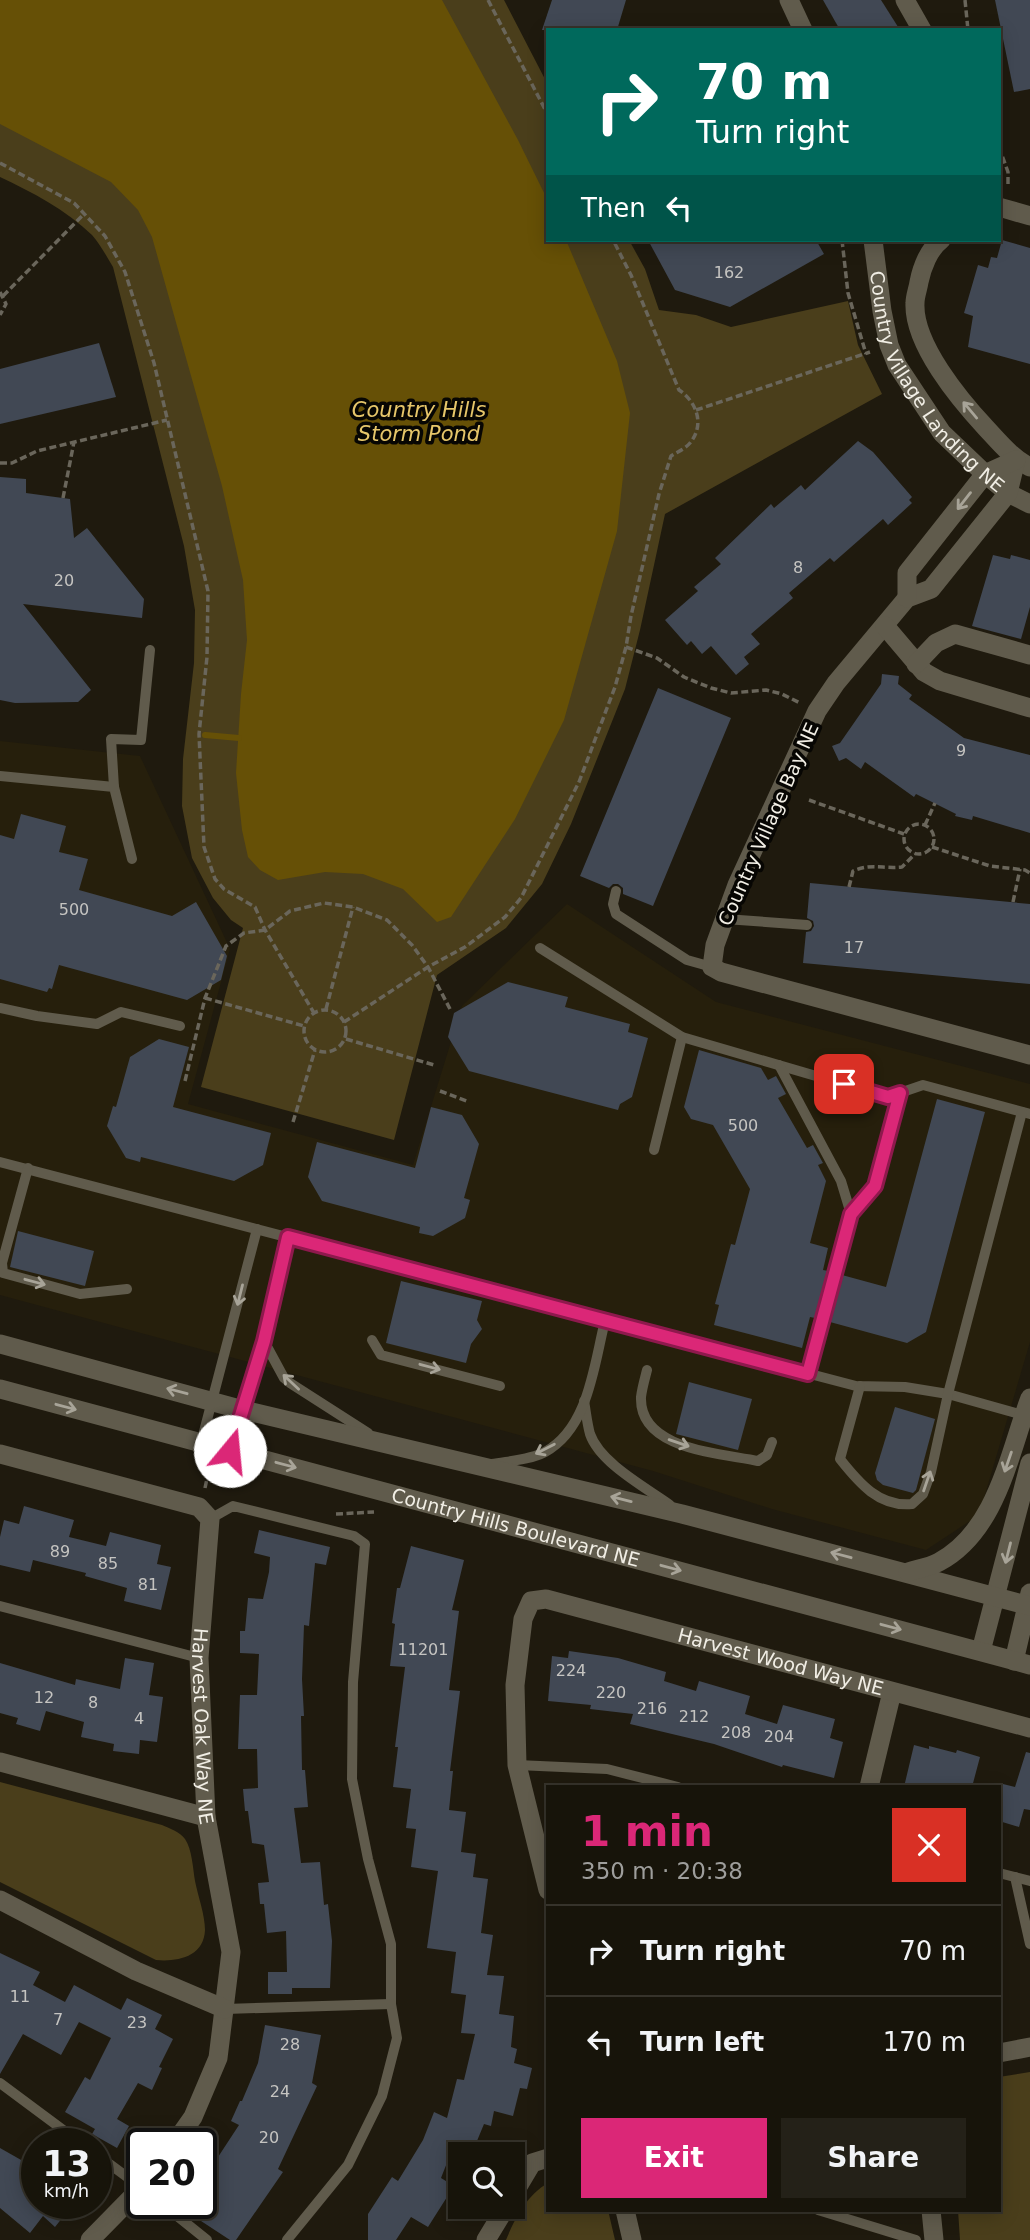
<!DOCTYPE html>
<meta charset="utf-8">
<style>
:root{--surface:#17140a;--page:#242118;--text:#f1f3f6;--muted:#9e9e9c;--line:#36332b;--accent:#db2777}
body{margin:0;font-family:"DejaVu Sans",sans-serif;background:var(--page);color:var(--text);height:100vh;display:flex;flex-direction:column;font-size:26px;white-space:nowrap}
*{box-sizing:border-box;margin:0}
p{font-size:23px;color:var(--muted)}
.icon{flex:none;width:38px;height:38px;fill:none;stroke:currentColor;stroke-width:2;stroke-linecap:round;stroke-linejoin:round}
.map{position:relative;flex:1;overflow:hidden}
.panel{position:absolute;left:546px;top:1785px;width:455px;height:427px;display:flex;flex-direction:column;background:var(--surface);border-radius:0px;box-shadow:0 4px 18px #0003,0 0 0 2px var(--line)}
.panel>*{flex:none}
.banner{position:absolute;left:546px;top:28px;width:455px;height:214px;border-radius:0px;box-shadow:0 4px 18px #0003,0 0 0 2px var(--line);background:#00695c;color:#fff;overflow:hidden}
.tools{position:absolute;left:448px;top:2142px;display:grid;gap:14px}
.tools a{display:grid;place-items:center;width:77px;height:77px;border-radius:0px;background:var(--surface);box-shadow:0 4px 18px #0003,0 0 0 2px var(--line);font-size:35px}
.speed{position:absolute;left:21px;top:2128px;display:flex;gap:14px;font-size:35px;font-weight:700;text-align:center}
.speed>*{display:grid;place-content:center;width:91px;height:91px;border-radius:50%;background:var(--surface);box-shadow:0 4px 18px #0003,0 0 0 2px var(--line);line-height:1}
.speed small{font-size:18px;font-weight:400}
.speed .limit{border:4px solid #111;border-radius:10px;background:#fff;color:#111}
.pin{position:absolute;display:grid;place-items:center;width:60px;height:60px;color:#fff;margin:-30px;border-radius:14px;box-shadow:0 4px 10px #0006}
.me{position:absolute;width:77px;margin:-38px;rotate:17deg;stroke-linejoin:round;filter:drop-shadow(0 0 5px #0008)}
.turn{display:flex;align-items:center;gap:24px;height:147px;padding:0 35px;font-size:32px}
.turn .icon{width:91px;height:91px;stroke-width:2.5}
.turn b{display:block;font-size:49px;line-height:60px}
.then{display:flex;align-items:center;height:66px;padding:0 35px;background:#0003;gap:14px;font-size:26px}
.round{display:grid;place-items:center;flex:none;width:74px;height:74px;border-radius:0px;background:var(--page)}
.head{display:flex;align-items:center;justify-content:space-between;height:119px;padding:0 35px}
h1{font-size:42px;font-weight:700;line-height:52px;color:var(--accent)}
.action{display:flex;gap:14px;margin-top:auto;padding:14px 35px}
.action a{flex:1;height:80px;border-radius:0px;background:var(--accent);color:#fff;font-size:28px;font-weight:700;line-height:80px;text-align:center}
.action a+a{background:var(--page);color:var(--text)}
ul{padding:0;list-style:none}
li{display:flex;align-items:center;gap:21px;height:91px;padding:0 35px;border-top:2px solid var(--line)}
li div{flex:1}
li b{display:block;font-size:26px}
li em{font-style:normal}
.map>svg:first-child{display:block}
</style>
<div class="map">
<svg width="1030" height="2240" viewBox="0 0 1030 2240">
<rect width="100%" height="100%" fill="#1f1a0e"/>
<polygon fill="#261f0c" points="0,741 140,756 230,949 188,1104 413,1165 462,1006 567,904 716,1002 1030,1084 1030,1342 979,1515 926,1550 772,1509 653,1471 0,1295"/>
<g fill="#4a3e1b">
<path d="M0,0h504l44,85v155h81l16,29 14,41 37,5 35,12 117,-26 10,44 24,49 -217,120 -25,116 -15,59 -54,135 -29,60 -36,44 -69,47 -43,165 -193,-53 42,-159 -12,-8 -18,-22 -21,-40 -10,-52 1,-47 11,-96 1,-53 -11,-64 -71,-279c-6,-10 -13,-23 -21,-32 -26,-25 -60,-43 -92,-58z"/>
<path d="M0,1782l162,43c7,3 18,7 23,14 7,10 8,30 10,42 3,15 10,34 10,49 -1,27 -28,32 -49,30l-156,-78z"/>
<polygon points="1030,2072 1030,2240 960,2240 958,2210 999,2210 999,2077"/>
<path d="M548,2183v27h60l7,30h-109c9,-22 21,-45 42,-57z"/>
</g>
<polygon fill="#665006" points="0,0 442,0 518,140 548,201 548,240 566,240 617,361 630,413 617,531 564,720 515,819 451,917 437,922 403,889 363,874 325,872 278,880 260,870 248,857 242,830 236,773 241,694 247,640 243,580 222,486 152,237 138,210 111,182 0,124"/>
<g fill="none" stroke-linecap="round" stroke-linejoin="round">
<polyline stroke="#665006" stroke-width="6" points="205,735 239,738"/>
</g>
<g fill="#414854">
<polygon points="552,0 626,0 617,30 542,30"/>
<polygon points="823,0 881,0 900,30 840,30"/>
<polygon points="995,0 1030,0 1030,89 1014,92"/>
<polygon points="648,240 731,240 737,243 744,240 816,240 824,254 730,307 675,290"/>
<polygon points="1002,240 1030,248 1030,364 968,347 973,316 964,313 978,265 988,268 991,257 997,258"/>
<polygon points="99,343 116,397 0,424 0,369"/>
<polygon points="858,441 873,452 912,497 909,500 912,503 888,525 883,519 834,562 830,558 789,593 793,598 751,634 760,644 744,657 749,664 736,675 711,646 702,654 691,641 687,645 665,620 698,591 694,587 721,564 715,558 771,504 774,508 801,485 805,490"/>
<polygon points="0,477 26,479 26,493 70,499 74,538 87,528 144,599 142,618 23,604 91,690 78,702 15,703 0,700"/>
<polygon points="993,555 1010,559 1011,555 1030,560 1030,607 1021,639 972,626"/>
<polygon points="882,674 899,676 898,684 912,695 909,699 964,738 1030,755 1030,833 973,816 972,820 955,816 956,814 916,794 914,797 865,762 861,769 846,758 839,761 832,746 840,743 881,684"/>
<polygon points="658,688 731,718 653,906 623,894 623,888 618,884 613,884 609,888 580,876"/>
<polygon points="21,814 66,826 59,852 88,859 79,890 172,916 196,902 227,956 221,980 187,1000 59,965 52,989 49,988 47,992 0,979 0,835 14,839"/>
<polygon points="810,883 1030,904 1030,984 803,963 806,932 811,931 814,926 813,921 807,918"/>
<polygon points="508,982 568,997 565,1007 630,1024 628,1032 648,1038 632,1097 620,1104 618,1110 469,1071 448,1037 454,1013"/>
<polygon points="159,1039 189,1047 173,1107 271,1133 263,1165 234,1181 141,1157 140,1162 126,1158 107,1126 113,1106 116,1107 130,1057"/>
<polygon points="699,1050 761,1068 768,1080 776,1076 786,1094 778,1098 807,1148 813,1145 823,1163 818,1165 826,1181 810,1243 828,1248 823,1270 828,1271 815,1318 810,1317 802,1348 714,1325 719,1305 715,1304 731,1244 735,1245 750,1189 713,1125 691,1119 684,1107"/>
<polygon points="937,1099 985,1112 926,1332 907,1343 830,1322 842,1275 886,1287"/>
<polygon points="431,1107 462,1115 479,1144 464,1198 470,1200 465,1218 433,1236 419,1233 420,1227 322,1201 308,1177 317,1142 415,1168"/>
<polygon points="18,1231 94,1251 85,1286 10,1267"/>
<polygon points="401,1281 482,1301 477,1320 482,1329 471,1344 466,1363 386,1343"/>
<polygon points="689,1382 752,1399 738,1450 676,1434"/>
<polygon points="895,1407 935,1419 916,1490 913,1493 883,1485 877,1480 875,1473"/>
<polygon points="24,1506 74,1520 69,1537 106,1546 110,1532 161,1545 157,1564 171,1567 161,1610 124,1601 127,1588 85,1576 86,1573 33,1560 30,1572 0,1565 0,1537 4,1520 19,1524"/>
<polygon points="259,1530 330,1547 326,1565 315,1563 309,1626 304,1625 302,1679 304,1716 301,1716 302,1770 305,1770 308,1807 294,1808 301,1863 320,1862 324,1905 328,1904 332,1941 330,1988 292,1988 292,1994 268,1994 268,1972 287,1972 286,1931 267,1933 264,1904 260,1904 258,1883 269,1882 264,1845 252,1843 248,1811 245,1811 243,1789 258,1788 257,1749 238,1749 240,1695 257,1695 259,1654 240,1653 240,1631 245,1631 248,1598 263,1599 269,1572 270,1557 254,1553"/>
<polygon points="411,1546 464,1560 452,1610 459,1611 449,1690 460,1691 450,1771 453,1771 449,1810 466,1812 461,1852 476,1854 473,1877 488,1879 481,1933 493,1935 487,1975 504,1976 499,2014 514,2016 511,2047 517,2049 514,2063 532,2068 527,2089 520,2088 513,2116 494,2111 491,2126 484,2124 472,2153 454,2145 441,2178 454,2186 428,2227 411,2217 396,2240 368,2240 368,2214 392,2177 398,2181 423,2140 434,2112 447,2118 457,2079 464,2080 475,2034 461,2033 466,1995 451,1993 456,1952 427,1948 438,1871 411,1867 416,1829 406,1828 411,1789 393,1787 398,1747 395,1747 405,1667 390,1666 395,1624 392,1623 397,1588 400,1588"/>
<polygon points="569,1651 618,1658 666,1672 664,1681 696,1691 699,1681 750,1696 745,1714 777,1724 783,1705 835,1719 830,1738 843,1742 834,1778 783,1765 782,1767 714,1744 630,1724 633,1714 590,1709 591,1705 548,1701 552,1656 568,1658"/>
<polygon points="125,1658 154,1663 149,1695 163,1697 157,1742 140,1740 139,1754 113,1751 114,1744 81,1737 84,1722 46,1711 40,1731 16,1724 18,1718 0,1713 0,1663 75,1685 76,1679 120,1689"/>
<polygon points="914,1745 929,1749 929,1746 956,1753 957,1750 980,1757 972,1787 904,1787"/>
<polygon points="1026,1752 1030,1753 1030,1810 1024,1809 1019,1827 999,1821 999,1783 1015,1787"/>
<polygon points="0,1953 40,1972 33,1985 65,2002 74,1985 121,2010 127,1998 162,2015 155,2029 173,2039 159,2067 162,2068 152,2090 138,2083 117,2119 129,2126 117,2148 92,2134 95,2129 65,2112 85,2077 90,2080 111,2038 79,2022 61,2055 23,2034 0,2074"/>
<polygon points="265,2025 321,2035 312,2083 317,2086 278,2169 283,2172 236,2240 230,2240 201,2221 201,2183 239,2125 231,2121 240,2101 242,2101 258,2063"/>
<polygon points="0,2148 37,2169 37,2203 74,2203 55,2227 43,2216 30,2233 0,2208"/>
</g>
<g fill="none" stroke-linecap="round" stroke-linejoin="round">
<g stroke="#6a665b" stroke-width="3.5" stroke-dasharray="7 3.5" stroke-linecap="butt">
<polyline points="488,0 548,115"/>
<polyline points="965,0 968,30"/>
<polyline points="999,147 1008,172 1008,185"/>
<polyline points="0,163 74,203 105,236 125,272 154,363 208,591 207,657 199,734 204,847 215,879 224,889 255,907 265,930 314,1013"/>
<polyline points="842,240 848,293 866,354"/>
<polyline points="0,292 6,304 0,315"/>
<polyline points="3,296 84,214"/>
<polyline points="696,410 870,352"/>
<polyline points="0,463 12,463 37,451 167,420"/>
<polyline points="63,498 74,442"/>
<polyline points="626,647 657,658 684,677 711,688 731,693 766,690 782,694 800,703"/>
<polyline points="809,800 904,834"/>
<circle cx="919" cy="839" r="15"/>
<polyline points="925,825 935,803"/>
<polyline points="932,847 990,866 1025,870 1030,873"/>
<path d="M849,887l4,-16c19,-8 29,-2 49,-4l13,-13"/>
<polyline points="1013,902 1020,869"/>
<polyline points="205,998 304,1026"/>
<polyline points="326,1009 353,907"/>
<circle cx="325" cy="1031" r="21"/>
<path d="M344,1022l84,-55 37,-20 40,-30 16,-19 58,-116 36,-95 11,-40 5,-31 28,-122 12,-38c6,-4 14,-7 19,-13 15,-18 7,-41 -11,-53l-48,-115 -18,-35"/>
<polyline points="346,1039 434,1065"/>
<polyline points="185,1081 205,998 226,946 244,933 265,930 290,911 324,903 353,907 387,920 412,945 428,967 450,1009"/>
<polyline points="440,1091 469,1102"/>
<polyline points="293,1122 315,1050"/>
<polyline points="205,1488 210,1465"/>
<polyline points="336,1514 374,1512"/>
</g>
<g stroke="#605b4c" stroke-width="10">
<polyline points="0,776 114,787 132,859"/>
<polyline points="114,787 111,739 141,740 150,650"/>
<polyline points="616,891 613,904 616,914 687,960 712,967"/>
<polyline points="725,919 807,925"/>
<polyline points="540,948 682,1037 888,1097 923,1085 1030,1114"/>
<polyline points="0,1008 37,1016 97,1024 121,1012 180,1026"/>
<polyline points="779,1065 841,1181 851,1214 875,1186 900,1092"/>
<polyline points="654,1150 682,1037"/>
<polyline points="0,1162 856,1386 905,1387 948,1394 1023,1415"/>
<polyline points="28,1168 2,1263 3,1273 80,1294 127,1289"/>
<polyline points="372,1340 381,1355 500,1386"/>
<polyline points="264,1341 284,1378 290,1383 368,1433"/>
<path d="M647,1370c-2,8 -5,18 -6,27 -2,53 79,56 117,64l9,-6 5,-13"/>
<polyline points="808,1374 851,1214"/>
<path d="M860,1386l-20,73c19,24 39,48 72,45l11,-10 8,-22 17,-78 74,-282"/>
<path d="M584,1401c2,11 3,22 6,33 10,29 55,53 80,71"/>
<polyline points="201,1443 257,1229"/>
<polyline points="230,1451 264,1341 288,1238"/>
<path d="M492,1464c16,-3 38,-4 53,-12 44,-24 49,-88 60,-131"/>
<polyline points="210,1519 233,1506 354,1536 365,1544 353,1682 352,1779 368,1859 391,1944 391,2004 397,2038 382,2096 348,2165 287,2240"/>
<polyline points="0,1606 199,1658"/>
<polyline points="517,1765 607,1769 678,1787"/>
<polyline points="999,1873 1030,1881"/>
<polyline points="1015,1877 1030,1944"/>
<polyline points="225,2009 391,2004"/>
<polyline points="0,2083 82,2144"/>
<polyline points="96,2154 142,2188"/>
<polyline points="161,2203 207,2240"/>
<polyline points="818,2210 916,2240"/>
</g>
<g stroke="#605b4c" stroke-width="19">
<polyline points="789,0 803,30"/>
<polyline points="905,0 922,30"/>
<polyline points="999,207 1030,216"/>
<path id="s1" d="M873,240l9,71 7,34 8,20 45,68 43,41 23,19 22,11"/>
<path d="M941,240c-12,9 -19,27 -22,42 -1,7 -4,14 -4,21 -2,41 45,97 71,125 14,15 26,30 44,39"/>
<polyline points="1016,460 1008,493 931,589 907,598 836,683 817,711 737,885 715,945 712,967 721,972 1030,1055"/>
<polyline points="907,598 907,573 985,474 1016,460"/>
<polyline points="885,626 924,672 940,681 1030,708"/>
<polyline points="916,664 936,643 955,634 1030,655"/>
<path id="s2" d="M0,1454l199,53 11,12 -11,139 7,159 25,135 -13,106 -25,59 -19,27"/>
<polyline points="0,1762 206,1817"/>
<polyline points="869,1787 892,1692"/>
<path id="s3" d="M548,1890l-31,-125 -2,-80 8,-66 8,-18 15,-2 484,129"/>
<polyline points="0,1900 136,1971 225,2009"/>
<polyline points="999,2053 1030,2047"/>
<polyline points="513,2195 532,2163 548,2158"/>
<polyline points="625,2210 632,2240"/>
<polyline points="931,2210 934,2240"/>
<polyline points="90,2240 142,2187"/>
<polyline points="486,2240 506,2207"/>
</g>
<g stroke="#605b4c" stroke-width="19">
<polyline points="981,1651 1030,1463"/>
<polyline points="1014,1661 1030,1593"/>
</g>
<g stroke="#605b4c" stroke-width="19">
<polyline points="0,1344 243,1410 682,1514 1030,1606"/>
<path id="s4" d="M0,1389l1030,276"/>
<path d="M908,1572c10,-3 22,-5 31,-10 58,-31 70,-109 91,-164"/>
</g>
</g>
<defs><path id="oneway-shaft" d="M-6 0H5M1.5-3L5.5 0L1.5 3" fill="none" stroke-width="1.6" stroke-linecap="round" stroke-linejoin="round" transform="scale(1.75)"/></defs>
<g stroke="#a8a498">
<use href="#oneway-shaft" transform="translate(970 410) rotate(-130)"/>
<use href="#oneway-shaft" transform="translate(964 501) rotate(128)"/>
<use href="#oneway-shaft" transform="translate(35 1282) rotate(15)"/>
<use href="#oneway-shaft" transform="translate(240 1295) rotate(104)"/>
<use href="#oneway-shaft" transform="translate(430 1367) rotate(15)"/>
<use href="#oneway-shaft" transform="translate(291 1382) rotate(-137)"/>
<use href="#oneway-shaft" transform="translate(177 1391) rotate(-165)"/>
<use href="#oneway-shaft" transform="translate(66 1407) rotate(15)"/>
<use href="#oneway-shaft" transform="translate(679 1443) rotate(19)"/>
<use href="#oneway-shaft" transform="translate(545 1449) rotate(153)"/>
<use href="#oneway-shaft" transform="translate(1008 1462) rotate(109)"/>
<use href="#oneway-shaft" transform="translate(286 1465) rotate(15)"/>
<use href="#oneway-shaft" transform="translate(927 1481) rotate(-71)"/>
<use href="#oneway-shaft" transform="translate(621 1499) rotate(-166)"/>
<use href="#oneway-shaft" transform="translate(1008 1553) rotate(104)"/>
<use href="#oneway-shaft" transform="translate(841 1555) rotate(-165)"/>
<use href="#oneway-shaft" transform="translate(671 1568) rotate(15)"/>
<use href="#oneway-shaft" transform="translate(891 1627) rotate(15)"/>
</g>
<g fill="none" stroke-linecap="round" stroke-linejoin="round">
<g stroke="#8e194d" stroke-width="18">
<polyline id="route" points="230,1451 264,1341 288,1237 808,1374 851,1214 875,1186 900,1093 888,1097 844,1084"/>
</g>
<use href="#route" stroke="#db2777" stroke-width="12"/>
</g>
<g text-anchor="middle" stroke-width="7" stroke-linejoin="round" paint-order="stroke">
<g font-size="16" fill="#c5c4c1">
<text x="729" y="278">162</text>
<text x="798" y="573">8</text>
<text x="64" y="586">20</text>
<text x="961" y="756">9</text>
<text x="74" y="915">500</text>
<text x="854" y="953">17</text>
<text x="743" y="1131">500</text>
<text x="60" y="1557">89</text>
<text x="108" y="1569">85</text>
<text x="148" y="1590">81</text>
<text x="423" y="1655">11201</text>
<text x="571" y="1676">224</text>
<text x="611" y="1698">220</text>
<text x="44" y="1703">12</text>
<text x="93" y="1708">8</text>
<text x="652" y="1714">216</text>
<text x="694" y="1722">212</text>
<text x="139" y="1724">4</text>
<text x="736" y="1738">208</text>
<text x="779" y="1742">204</text>
<text x="20" y="2002">11</text>
<text x="58" y="2025">7</text>
<text x="137" y="2028">23</text>
<text x="290" y="2050">28</text>
<text x="280" y="2097">24</text>
<text x="269" y="2143">20</text>
</g>
<g font-size="19" fill="#f1eee5" stroke="#070603">
<text dy="7" stroke="none"><textPath href="#s1" startOffset="161">Country Village Landing NE</textPath></text>
<text transform="translate(768 824) rotate(-66)" y="7">Country Village Bay NE</text>
<text dy="7" stroke="none"><textPath href="#s4" startOffset="534">Country Hills Boulevard NE</textPath></text>
<text dy="7" stroke="none"><textPath href="#s3" startOffset="553">Harvest Wood Way NE</textPath></text>
<text dy="7" stroke="none"><textPath href="#s2" startOffset="430">Harvest Oak Way NE</textPath></text>
</g>
<g font-size="21" font-style="italic" fill="#e6c66a" stroke="#070603">
<text x="419" y="417">Country Hills<tspan x="419" dy="24">Storm Pond</tspan></text>
</g>
</g>
</svg>
<div class="tools">
<a><svg class="icon" aria-label="search" viewBox="0 0 24 24"><circle cx="10" cy="10" r="6"/><path d="M15 15l6 6"/></svg></a>
</div>
<div class="speed"><div>13<small>km/h</small></div><div class="limit">20</div></div>
<div class="pin" style="left:844px;top:1084px;background:#d93025"><svg class="icon" aria-label="arrive" viewBox="0 0 24 24"><path d="M6 21V4h12l-3 4 3 4H6"/></svg></div>
<svg class="me" style="left:230px;top:1451px" viewBox="-20 -20 40 40"><circle r="19" fill="#fff"/><path d="M0-13L10 11 0 6-10 11z" fill="#db2777"/></svg>
<div class="banner">
<div class="turn"><svg class="icon" aria-label="right" viewBox="0 0 24 24"><path d="M7 20v-9h11M14 6l5 5-5 5"/></svg><div><b>70 m</b>Turn right</div></div>
<div class="then">Then<svg class="icon" aria-label="left" viewBox="0 0 24 24"><path d="M17 20v-9H6M10 6l-5 5 5 5"/></svg></div>
</div>
<section class="panel">
<div class="head"><div><h1>1 min</h1><p>350 m · 20:38</p></div><a class="round" style="background:#d93025;color:#fff"><svg class="icon" aria-label="close" viewBox="0 0 24 24"><path d="M6 6l12 12M18 6L6 18"/></svg></a></div>
<ul>
<li><svg class="icon" aria-label="right" viewBox="0 0 24 24"><path d="M7 20v-9h11M14 6l5 5-5 5"/></svg><div><b>Turn right</b></div><em>70 m</em></li>
<li><svg class="icon" aria-label="left" viewBox="0 0 24 24"><path d="M17 20v-9H6M10 6l-5 5 5 5"/></svg><div><b>Turn left</b></div><em>170 m</em></li>
</ul>
<div class="action"><a>Exit</a><a>Share</a></div>
</section>
</div>
